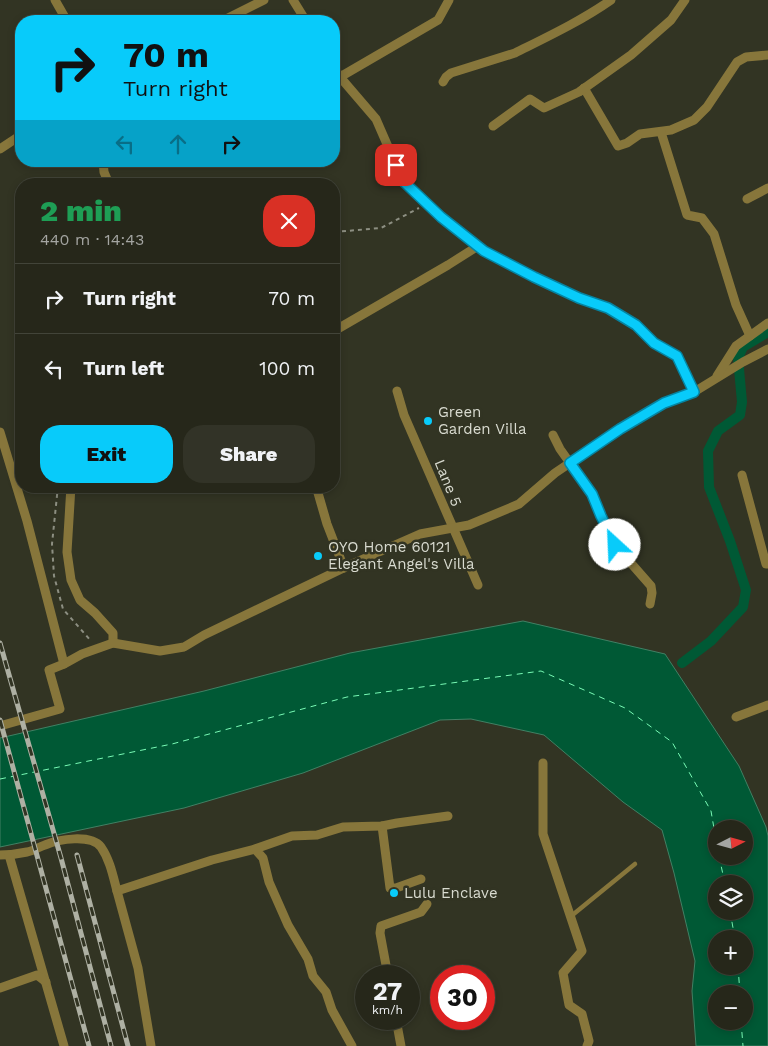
<!DOCTYPE html>
<meta charset="utf-8">
<style>
:root{--surface:#26271a;--page:#323327;--text:#f1f3f6;--muted:#a4a5a2;--line:#424439;--accent:#08cbfa}
body{margin:0;font-family:"Work Sans",sans-serif;background:var(--page);color:var(--text);height:100vh;display:flex;flex-direction:column;font-size:19px;white-space:nowrap}
*{box-sizing:border-box;margin:0}
p{font-size:16px;color:var(--muted)}
.icon{flex:none;width:28px;height:28px;fill:none;stroke:currentColor;stroke-width:2;stroke-linecap:round;stroke-linejoin:round}
.map{position:relative;flex:1;overflow:hidden}
.details{position:absolute;left:15px;top:178px;width:325px;height:315px;display:flex;flex-direction:column;background:var(--surface);border-radius:20px;box-shadow:0 2px 8px #0003,0 0 0 1px var(--line)}
.details>*{flex:none}
.banner{position:absolute;left:15px;top:15px;width:325px;height:152px;border-radius:20px;box-shadow:0 2px 8px #0003,0 0 0 1px var(--line);background:#08cbfa;color:#111;overflow:hidden}
.needle{width:32px;rotate:84deg}
.buttons{position:absolute;left:708px;top:820px;display:grid;gap:10px}
.buttons a{display:grid;place-items:center;width:45px;height:45px;border-radius:50%;background:var(--surface);box-shadow:0 2px 8px #0003,0 0 0 1px var(--line);font-size:25px}
.speed{position:absolute;left:355px;top:965px;display:flex;gap:10px;font-size:25px;font-weight:700;text-align:center}
.speed>*{display:grid;place-content:center;width:65px;height:65px;border-radius:50%;background:var(--surface);box-shadow:0 2px 8px #0003,0 0 0 1px var(--line);line-height:1}
.speed small{font-size:12px;font-weight:400}
.speed .limit{border:8px solid #d22;background:#fff;color:#111}
.pin{position:absolute;display:grid;place-items:center;width:42px;height:42px;color:#fff;margin:-21px;border-radius:10px;box-shadow:0 2px 8px #0006}
.me{position:absolute;width:55px;margin:-28px;rotate:335deg;stroke-linejoin:round;filter:drop-shadow(0 0 4px #0008)}
.turn{display:flex;align-items:center;gap:18px;height:105px;padding:0 25px;font-size:22px}
.turn .icon{width:65px;height:65px;stroke-width:2.5}
.turn b{display:block;font-size:35px;line-height:42px}
.lanes{display:flex;align-items:center;height:48px;padding:0 25px;background:#0003;justify-content:center;gap:25px;direction:ltr}
.lanes .off{opacity:.35}
.round{display:grid;place-items:center;flex:none;width:52px;height:52px;border-radius:20px;background:var(--page)}
.headline{display:flex;align-items:center;justify-content:space-between;height:85px;padding:0 25px}
h1{font-size:30px;font-weight:800;line-height:38px;color:#1e9e55}
.primary-button{display:flex;gap:10px;margin-top:auto;padding:10px 25px}
.primary-button a{flex:1;height:58px;border-radius:20px;background:var(--accent);color:#111;font-size:20px;font-weight:800;line-height:58px;text-align:center}
.primary-button a+a{background:var(--page);color:var(--text)}
ul{padding:0;list-style:none}
li{display:flex;align-items:center;gap:15px;height:70px;padding:0 25px;border-top:1px solid var(--line)}
li div{flex:1}
li b{display:block;font-size:19px}
li em{font-style:normal}
.map>svg:first-child{display:block}
</style>
<div class="map">
<svg width="768" height="1046" viewBox="0 0 768 1046">
<rect width="100%" height="100%" fill="#323423"/>
<path fill="#005935" stroke="#418064" fill-rule="evenodd" d="M523,621l142,33 74,112 27,61 2,9v210h-72l-4,-55 3,-30 -21,-88 -12,-43 -39,-28 -79,-67 -73,-16 -31,1 -137,53 -119,35 -184,39v-109l204,-47 146,-38zM716,829h28v27h-28zM716,884h28v27h-28zM716,939h28v27h-28zM716,994h28v27h-28z"/>
<g fill="none" stroke-linecap="round" stroke-linejoin="round">
<polyline stroke="#005935" stroke-width="10" points="682,663 711,641 743,607 746,590 730,541 709,487 708,451 718,431 740,415 742,402 738,358 743,347 768,332"/>
<g stroke="#79fbb6" stroke-width="1" stroke-dasharray="6 5" stroke-linecap="butt">
<polyline points="0,779 172,744 347,697 541,671 625,708 672,742 711,811 716,840"/>
<polyline points="719,856 725,884"/>
<polyline points="730,911 735,939"/>
<polyline points="738,966 740,994"/>
<polyline points="741,1021 743,1046"/>
</g>
<g stroke="#8d8f82" stroke-width="2" stroke-dasharray="4 4" stroke-linecap="butt">
<polyline points="334,232 381,228 419,208"/>
<polyline points="58,486 52,544 54,576 63,609 91,641"/>
</g>
<polyline stroke="#87763b" stroke-width="4.5" points="570,917 635,864"/>
<g stroke="#87763b" stroke-width="9">
<polyline points="55,0 67,21"/>
<polyline points="293,0 306,21"/>
<polyline points="222,21 264,0"/>
<polyline points="334,67 340,77 376,119 403,181 441,217 484,251 534,277 579,298 608,308 636,325 654,343 677,356 694,392 743,362 768,349"/>
<polyline points="340,77 438,20 449,0"/>
<path d="M443,82l3,-5 5,-4 64,-20c32,-16 66,-32 96,-53"/>
<polyline points="584,88 618,146 627,143 640,134 671,130 694,120 707,107 737,62 746,57 768,55"/>
<polyline points="493,126 530,99 544,108 579,92 631,55 671,20 685,0"/>
<polyline points="661,132 687,215 702,218 714,234 736,305 750,336"/>
<polyline points="0,149 21,135"/>
<polyline points="103,161 104,172 109,184"/>
<polyline points="747,199 768,188"/>
<polyline points="334,331 448,265 478,246"/>
<polyline points="717,376 736,346 768,323"/>
<polyline points="397,391 404,415 478,585"/>
<polyline points="0,432 27,521 64,664"/>
<polyline points="553,435 560,449 592,494 601,516 615,545 651,586 652,593 650,604"/>
<polyline points="742,475 766,564 768,564"/>
<polyline points="71,486 67,552 71,580 80,600 95,613 113,633 113,643"/>
<polyline points="316,486 327,524 344,568"/>
<polyline points="736,717 768,705"/>
<polyline points="0,726 60,709 49,670 64,664 82,654 113,643 160,651 184,647 204,635 354,563 420,534 469,525 519,504 555,473 620,429 664,403 694,392"/>
<polyline points="543,763 543,834 582,951 563,973 569,1005 582,1014 589,1041 587,1046"/>
<polyline points="382,826 390,888 396,888 421,879"/>
<path d="M0,855c9,0 18,-1 27,-3 6,-1 12,-5 18,-7 14,-6 46,-11 56,2 9,13 12,29 16,44"/>
<polyline points="9,855 64,1046"/>
<polyline points="388,976 380,933 381,926 421,912 427,904"/>
<polyline points="0,988 37,975 46,982"/>
<polyline points="396,1019 401,1046"/>
<polyline points="151,1046 138,968 117,891 212,860 255,849"/>
<polyline points="352,1046 332,1010 326,992 313,976 308,959 288,925 269,882 263,858 255,849 292,836 317,835 343,827 382,826 397,823 448,816"/>
</g>
<g stroke="#aeb0a3" stroke-width="5">
<g id="rail">
<polyline points="0,643 61,858 111,1046"/>
<polyline points="0,720 89,1046"/>
<polyline points="77,855 128,1046"/>
</g>
</g>
<use href="#rail" stroke="#323423" stroke-width="3" stroke-dasharray="9" stroke-linecap="butt"/>
</g>
<g fill="none" stroke-linecap="round" stroke-linejoin="round">
<g stroke="#0584a2" stroke-width="12">
<polyline id="route" points="396,165 403,181 441,217 484,251 534,277 579,298 608,308 636,325 654,343 677,356 694,392 664,403 620,429 570,463 592,494 601,516 615,545"/>
</g>
<use href="#route" stroke="#08cbfa" stroke-width="9"/>
</g>
<g fill="#08cbfa" stroke="#323423" stroke-width="2">
<circle cx="428" cy="421" r="5"/>
<circle cx="318" cy="556" r="5"/>
<circle cx="394" cy="893" r="5"/>
</g>
<g text-anchor="middle" stroke-width="5" stroke-linejoin="round" paint-order="stroke">
<g font-size="15" fill="#d9dbd0" stroke="#323423" text-anchor="start">
<text x="438" y="417">Green<tspan x="438" dy="17">Garden Villa</tspan></text>
<text x="328" y="552">OYO Home 60121<tspan x="328" dy="17">Elegant Angel's Villa</tspan></text>
<text x="404" y="898">Lulu Enclave</text>
</g>
<g font-size="15" fill="#d9dbd0" stroke="#323423">
<text transform="translate(448 483) rotate(68)" y="5">Lane 5</text>
</g>
</g>
</svg>
<div class="buttons">
<a><svg class="needle" viewBox="-14 -14 28 28"><path d="M0-13l5 13h-10z" fill="#e53935"/><path d="M0 13l5-13h-10z" fill="#a4a5a2"/></svg></a>
<a><svg class="icon" aria-label="layers" viewBox="0 0 24 24"><path d="M12 4l9 5-9 5-9-5zM3 14l9 5 9-5"/></svg></a>
<a>+</a>
<a>−</a>
</div>
<div class="speed"><div>27<small>km/h</small></div><div class="limit">30</div></div>
<div class="pin" style="left:396px;top:165px;background:#d93025"><svg class="icon" aria-label="arrive" viewBox="0 0 24 24"><path d="M6 21V4h12l-3 4 3 4H6"/></svg></div>
<svg class="me" style="left:615px;top:545px" viewBox="-20 -20 40 40"><circle r="19" fill="#fff"/><path d="M0-13L10 11 0 6-10 11z" fill="#08cbfa"/></svg>
<div class="banner">
<div class="turn"><svg class="icon" aria-label="right" viewBox="0 0 24 24"><path d="M7 20v-9h11M14 6l5 5-5 5"/></svg><div><b>70 m</b>Turn right</div></div>
<div class="lanes"><svg class="icon off" aria-label="left" viewBox="0 0 24 24"><path d="M17 20v-9H6M10 6l-5 5 5 5"/></svg><svg class="icon off" aria-label="ahead" viewBox="0 0 24 24"><path d="M12 20V5M6 11l6-6 6 6"/></svg><svg class="icon" aria-label="right" viewBox="0 0 24 24"><path d="M7 20v-9h11M14 6l5 5-5 5"/></svg></div>
</div>
<section class="details">
<div class="headline"><div><h1>2 min</h1><p>440 m · 14:43</p></div><a class="round" style="background:#d93025;color:#fff"><svg class="icon" aria-label="close" viewBox="0 0 24 24"><path d="M6 6l12 12M18 6L6 18"/></svg></a></div>
<ul>
<li><svg class="icon" aria-label="right" viewBox="0 0 24 24"><path d="M7 20v-9h11M14 6l5 5-5 5"/></svg><div><b>Turn right</b></div><em>70 m</em></li>
<li><svg class="icon" aria-label="left" viewBox="0 0 24 24"><path d="M17 20v-9H6M10 6l-5 5 5 5"/></svg><div><b>Turn left</b></div><em>100 m</em></li>
</ul>
<div class="primary-button"><a>Exit</a><a>Share</a></div>
</section>
</div>
